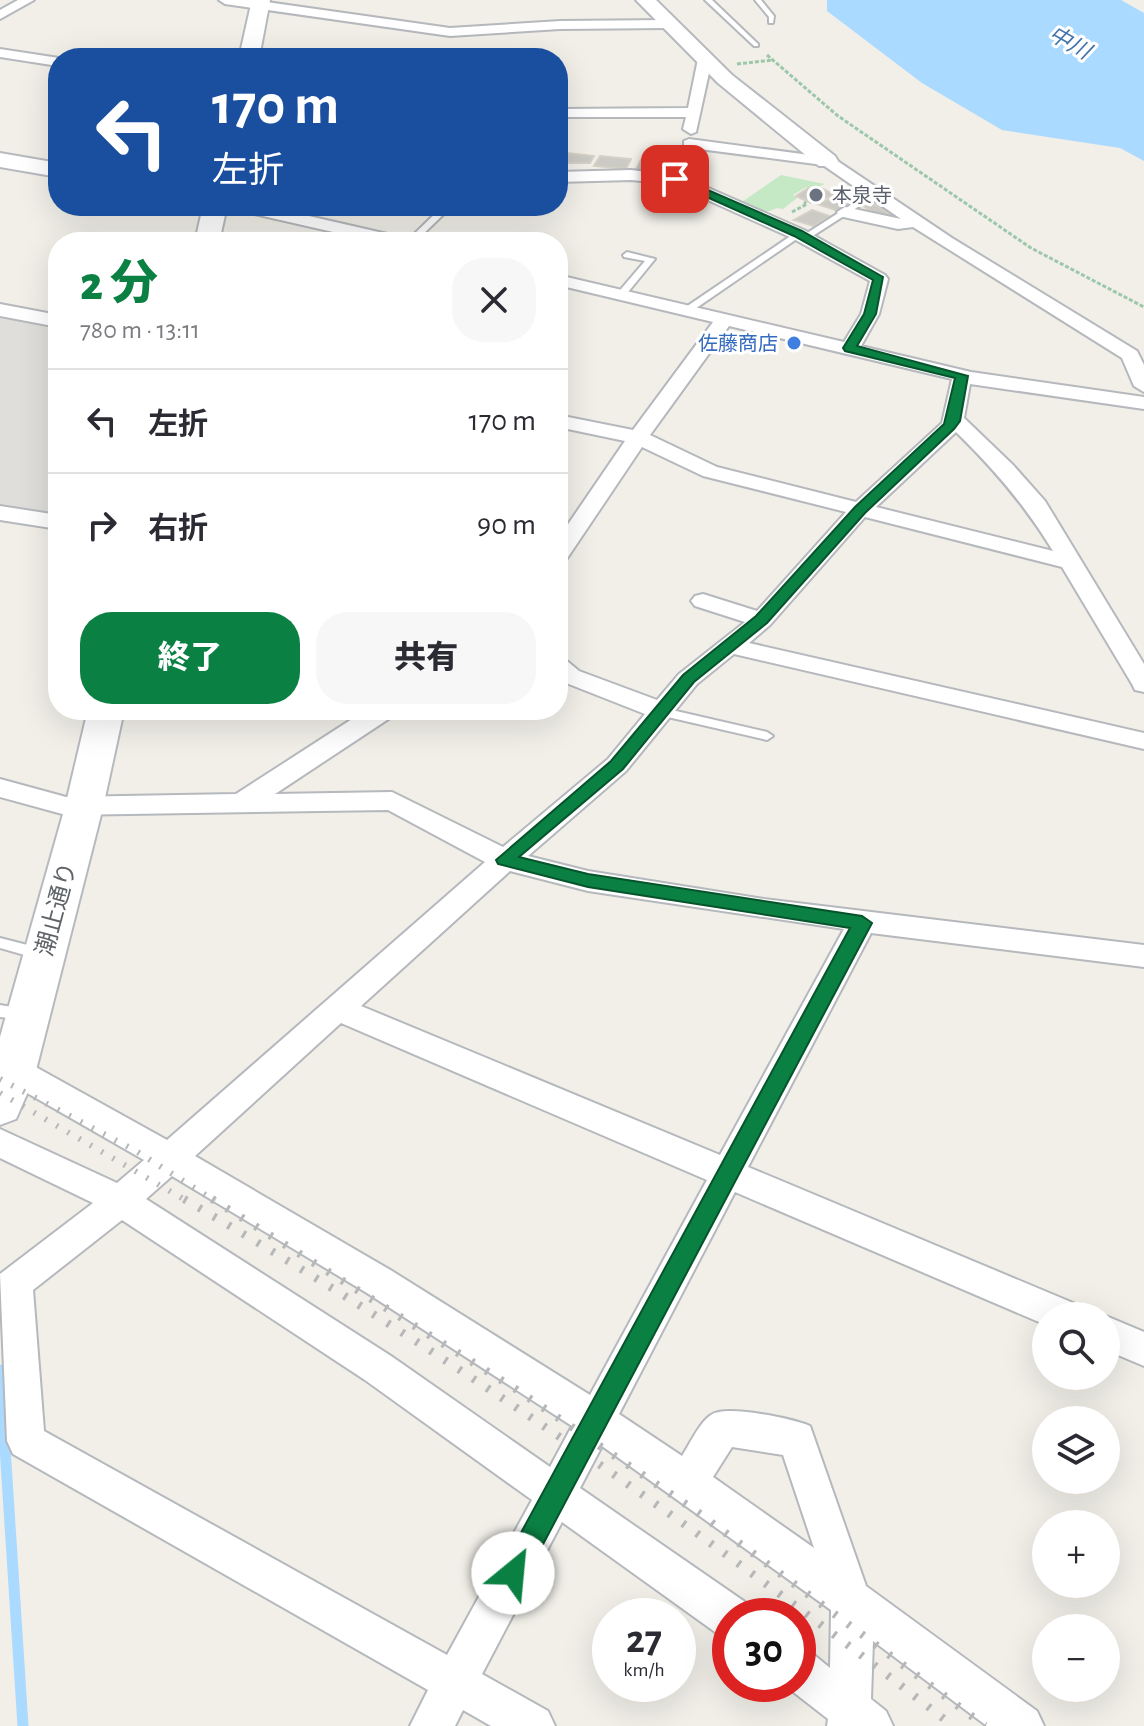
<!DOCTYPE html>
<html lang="ja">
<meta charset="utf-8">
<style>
:root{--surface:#fff;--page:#f7f7f7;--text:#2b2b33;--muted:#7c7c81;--line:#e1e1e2;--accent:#0b8043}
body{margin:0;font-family:"Alegreya Sans","Noto Sans JP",sans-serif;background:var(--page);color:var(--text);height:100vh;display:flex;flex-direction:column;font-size:30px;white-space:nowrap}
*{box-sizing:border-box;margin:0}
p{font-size:26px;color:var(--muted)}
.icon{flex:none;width:44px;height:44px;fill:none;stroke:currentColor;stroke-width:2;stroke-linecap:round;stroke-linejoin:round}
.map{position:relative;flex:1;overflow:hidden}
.drawer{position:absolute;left:48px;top:232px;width:520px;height:488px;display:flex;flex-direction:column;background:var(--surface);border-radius:32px;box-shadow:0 8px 32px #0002}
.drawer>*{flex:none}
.guide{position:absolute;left:48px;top:48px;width:520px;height:168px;border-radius:32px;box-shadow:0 8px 32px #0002;background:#1a4fa0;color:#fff;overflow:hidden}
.tools{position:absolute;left:1032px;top:1302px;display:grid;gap:16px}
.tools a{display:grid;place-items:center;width:88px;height:88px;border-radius:50%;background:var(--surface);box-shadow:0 8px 32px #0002;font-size:40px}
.speed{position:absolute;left:592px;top:1598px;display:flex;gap:16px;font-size:40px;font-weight:700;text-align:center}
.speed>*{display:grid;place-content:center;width:104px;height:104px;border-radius:50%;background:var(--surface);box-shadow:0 8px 32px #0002;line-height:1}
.speed small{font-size:20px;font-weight:400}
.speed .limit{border:12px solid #d22;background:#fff;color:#111}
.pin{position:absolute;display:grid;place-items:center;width:68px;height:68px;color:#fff;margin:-34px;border-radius:16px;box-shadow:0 4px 12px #0006}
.me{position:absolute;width:88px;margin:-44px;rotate:28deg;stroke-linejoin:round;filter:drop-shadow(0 0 6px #0008)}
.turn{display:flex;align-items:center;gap:28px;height:168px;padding:0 32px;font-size:36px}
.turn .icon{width:104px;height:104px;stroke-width:2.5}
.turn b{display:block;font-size:56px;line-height:68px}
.round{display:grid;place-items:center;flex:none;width:84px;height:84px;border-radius:32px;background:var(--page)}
.summary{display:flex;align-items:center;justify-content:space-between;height:136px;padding:0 32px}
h1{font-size:48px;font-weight:800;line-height:60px;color:var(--accent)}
.primary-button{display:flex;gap:16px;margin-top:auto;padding:16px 32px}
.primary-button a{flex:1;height:92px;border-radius:32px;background:var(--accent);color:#fff;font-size:32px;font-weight:800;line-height:92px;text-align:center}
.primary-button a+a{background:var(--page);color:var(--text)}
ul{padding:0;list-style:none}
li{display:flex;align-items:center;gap:24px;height:104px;padding:0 32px;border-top:2px solid var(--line)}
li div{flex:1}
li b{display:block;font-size:30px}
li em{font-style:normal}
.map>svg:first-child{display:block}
</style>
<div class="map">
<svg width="1144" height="1726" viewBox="0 0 1144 1726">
<rect width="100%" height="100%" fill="#f1efe8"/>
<polygon fill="#e0deda" points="0,314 58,325 58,518 0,509"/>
<polygon fill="#c5e8c5" points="781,175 825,184 814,188 806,187 793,195 797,198 783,209 777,208 761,214 739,204"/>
<polygon fill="#aadaff" points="827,0 1121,0 1144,13 1144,161 1120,148 1002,130 922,83 827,11"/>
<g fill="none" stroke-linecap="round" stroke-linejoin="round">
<polyline stroke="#aadaff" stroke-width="11" points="0,1370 23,1726"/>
</g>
<g fill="#cccac5" stroke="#d6d1c6" stroke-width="2">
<polygon points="558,152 594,156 590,163 558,163"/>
<polygon points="600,156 631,159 626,169 594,166"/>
<polygon points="641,160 673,164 667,174 635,171"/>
<polygon points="819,187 835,195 811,203 796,196 808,188 814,190"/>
<polygon points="838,196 852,202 838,211 817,204"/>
<polygon points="874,204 890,214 879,216 863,206"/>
<polygon points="812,210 829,216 813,226 794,220"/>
</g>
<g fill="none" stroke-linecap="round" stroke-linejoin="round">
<g stroke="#b5b8bc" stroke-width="4">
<g id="lane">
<polygon points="705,0 712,0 758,44 758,46 754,46"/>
<polygon points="755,0 761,0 774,16 773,23 769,23 769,17"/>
<polygon points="871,192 878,194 808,239 801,237"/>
<polygon points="443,206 452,206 415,242 406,242"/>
<polygon points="798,231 802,234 801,236 689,313 683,313 683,309"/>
<polygon points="627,252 655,259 624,297 621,298 616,295 645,261 624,257 623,255"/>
<polygon points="663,708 767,732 773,736 767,740 659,715 657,712"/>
<polygon points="0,938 47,950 49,954 47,958 42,960 0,948"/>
<polygon points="0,1005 30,1010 33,1014 30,1018 25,1020 0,1017"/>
</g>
</g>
<g stroke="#b5b8bc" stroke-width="4">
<g id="street">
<polygon points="18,0 34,0 0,19 0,10"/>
<polygon points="219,0 253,0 450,28 560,21 668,20 675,24 668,28 560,29 450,36 225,4"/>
<polygon points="0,49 59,58 58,66 0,57"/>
<polygon points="705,55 712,59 696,132 691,134 683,129 686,117 558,117 558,109 688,108 698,59"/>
<polygon points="689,139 833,158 952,238 1137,351 1144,365 1144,392 1134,386 1122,358 913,227 898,229 839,216 837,212 845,207 901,219 823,165 684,147 684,141"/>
<path d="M631,170l50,6 123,54 81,45 3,4 -9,35 -18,32 110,26 173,25v12l-174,-25 -6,34 49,47 32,36 99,163v28l-9,-2 -3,-6 -70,-117 -197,-50 -95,108 -21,18 395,90v16l-410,-95 -37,30 -71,87 -98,85 60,15 176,28 380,46v22l-273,-34 -123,234 330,138 5,11h-37v9l-311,-133 -116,222 63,42c8,-12 17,-33 29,-41 15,-11 82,4 99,11l56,160 171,125 7,15h-57l-114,-85 -2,58 15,12 7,15h-66l1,-7 -45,-35h15v-36l15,6 17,14 1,-58 -229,-164 -22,42 165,114 5,14h-20v22l-15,-6 -153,-110 -80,152 66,37 7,15h-64l-28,-16 -8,16h-45l18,-36 -415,-236 -6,-13 -7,-167 93,-71 -93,-45v-29l117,54 27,-23 -143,-82v-18l11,-4 11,4 144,80 318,-278 -97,-52 -322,5 -66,-18v-18l66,18 170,-3 130,-84h31l-4,6 -118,78 117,-2 111,55 105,-88 37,-45 -84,-33 -3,-2v-21l9,3 12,10 78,29 22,-26 66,-52 -50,-16 -4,-5 4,-5 8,-2 54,17 89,-99 -143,-36 -61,-29 -76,113 -8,2v-23l67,-98 -67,-14v-12l75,15 80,-108 -155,-37v-10l286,67 17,-28 9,-33 -78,-43 -120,-54 -41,-4 -73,2v-10zM729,326l223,53 -10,44 -86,79 -139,-35 -67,-32zM956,432c38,37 69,73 97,119l-177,-44zM510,871l78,20 256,38 -124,226 -359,-149zM341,1023l366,157 -117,215 -198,-124 -197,-115zM172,1176l195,117 205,133 -22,41 -159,-111 -245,-157zM122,1220l243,160 167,120 -85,155 -403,-224 -11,-141zM732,1447l51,8 31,93 -101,-71z"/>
<polygon points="235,206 265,206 405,238 408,242 377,242 237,210"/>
<polygon points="0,304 58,315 58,327 0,316"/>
<polygon points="0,506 58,515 58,529 0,520"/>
<polygon points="1106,1316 1144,1332 1144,1366 1106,1350"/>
</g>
</g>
<g stroke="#b6babf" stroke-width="4">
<g id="secondary">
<polygon points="252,0 270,0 259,58 239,58"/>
<polygon points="636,0 656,0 732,75 835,156 838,161 835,166 819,166 718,83"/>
<polygon points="0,153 58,163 58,177 0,167"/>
<polygon points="203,206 227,206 219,242 195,242"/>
<polygon points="88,710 124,710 103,807 34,1078 16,1119 0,1125 0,1037 65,807"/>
</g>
</g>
<g stroke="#9cc7a9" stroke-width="3" stroke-dasharray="4 2" stroke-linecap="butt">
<polyline points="767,55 838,116 1031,248 1144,307"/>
<polyline points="737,64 773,60"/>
<polyline points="792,212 807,204 804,202"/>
</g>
<use href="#lane" fill="#fff" fill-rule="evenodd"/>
<use href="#street" fill="#fff" fill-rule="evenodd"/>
<use href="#secondary" fill="#fff" fill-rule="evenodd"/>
<g stroke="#b6b7b8" stroke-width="6" stroke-dasharray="2 11" stroke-linecap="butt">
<polyline points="0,1079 136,1151 215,1201"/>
<polyline points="0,1093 187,1201"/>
</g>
<g stroke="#b6b7b8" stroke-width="8" stroke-dasharray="3 14" stroke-linecap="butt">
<path d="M184,1199c270,157 522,334 769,527"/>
<polyline points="212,1199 517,1390 696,1511 985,1726"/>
</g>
</g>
<polygon fill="#0b8043" stroke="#07532c" stroke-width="2" points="671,177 678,177 802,231 883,277 876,314 857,346 968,376 960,421 954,429 865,513 767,623 694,682 623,769 519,857 588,874 862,916 872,923 523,1582 513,1586 504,1582 500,1573 504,1564 850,928 588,887 498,864 496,860 611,761 683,675 756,616 855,507 944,424 955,378 845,351 843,348 864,314 873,280 794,236 671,181"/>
<circle fill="#6b7280" stroke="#fff" stroke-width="3" cx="816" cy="195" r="8"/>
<circle fill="#3f7fe0" stroke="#fff" stroke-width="3" cx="794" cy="343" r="8"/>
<g text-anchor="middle" stroke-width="6" stroke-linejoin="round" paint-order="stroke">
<g font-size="20" fill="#5b616d" stroke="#fff" text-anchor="start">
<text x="832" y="202">本泉寺</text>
</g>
<g font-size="20" fill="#366cbe" stroke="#fff" text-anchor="end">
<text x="778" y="350">佐藤商店</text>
</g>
<g font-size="22" font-style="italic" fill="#4174aa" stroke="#fff">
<text transform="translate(1070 42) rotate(29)" y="8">中川</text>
</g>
<g font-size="24" fill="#5f6368" stroke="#fff">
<text transform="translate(56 909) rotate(-75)" y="8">潮止通り</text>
</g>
</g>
</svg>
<div class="tools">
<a><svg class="icon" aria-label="search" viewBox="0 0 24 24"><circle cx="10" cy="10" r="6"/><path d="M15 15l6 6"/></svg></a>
<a><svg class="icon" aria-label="layers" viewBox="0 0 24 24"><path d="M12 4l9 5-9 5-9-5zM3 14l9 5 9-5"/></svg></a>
<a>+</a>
<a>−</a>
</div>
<div class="speed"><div>27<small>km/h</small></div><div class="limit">30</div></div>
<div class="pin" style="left:675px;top:179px;background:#d93025"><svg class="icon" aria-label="arrive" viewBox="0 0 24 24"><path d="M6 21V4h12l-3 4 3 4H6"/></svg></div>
<svg class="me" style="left:513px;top:1573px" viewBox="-20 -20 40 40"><circle r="19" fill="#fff"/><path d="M0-13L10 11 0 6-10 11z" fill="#0b8043"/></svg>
<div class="guide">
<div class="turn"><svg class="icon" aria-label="left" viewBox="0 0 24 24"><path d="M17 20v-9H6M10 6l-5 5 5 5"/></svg><div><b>170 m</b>左折</div></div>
</div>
<section class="drawer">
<div class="summary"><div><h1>2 分</h1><p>780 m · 13:11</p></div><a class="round"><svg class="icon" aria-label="close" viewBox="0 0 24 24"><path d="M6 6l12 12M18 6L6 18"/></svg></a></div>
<ul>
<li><svg class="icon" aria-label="left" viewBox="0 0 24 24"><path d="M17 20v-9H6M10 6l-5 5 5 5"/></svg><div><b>左折</b></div><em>170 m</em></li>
<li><svg class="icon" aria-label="right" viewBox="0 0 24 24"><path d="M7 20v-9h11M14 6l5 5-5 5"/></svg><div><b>右折</b></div><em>90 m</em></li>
</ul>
<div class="primary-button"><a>終了</a><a>共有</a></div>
</section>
</div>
